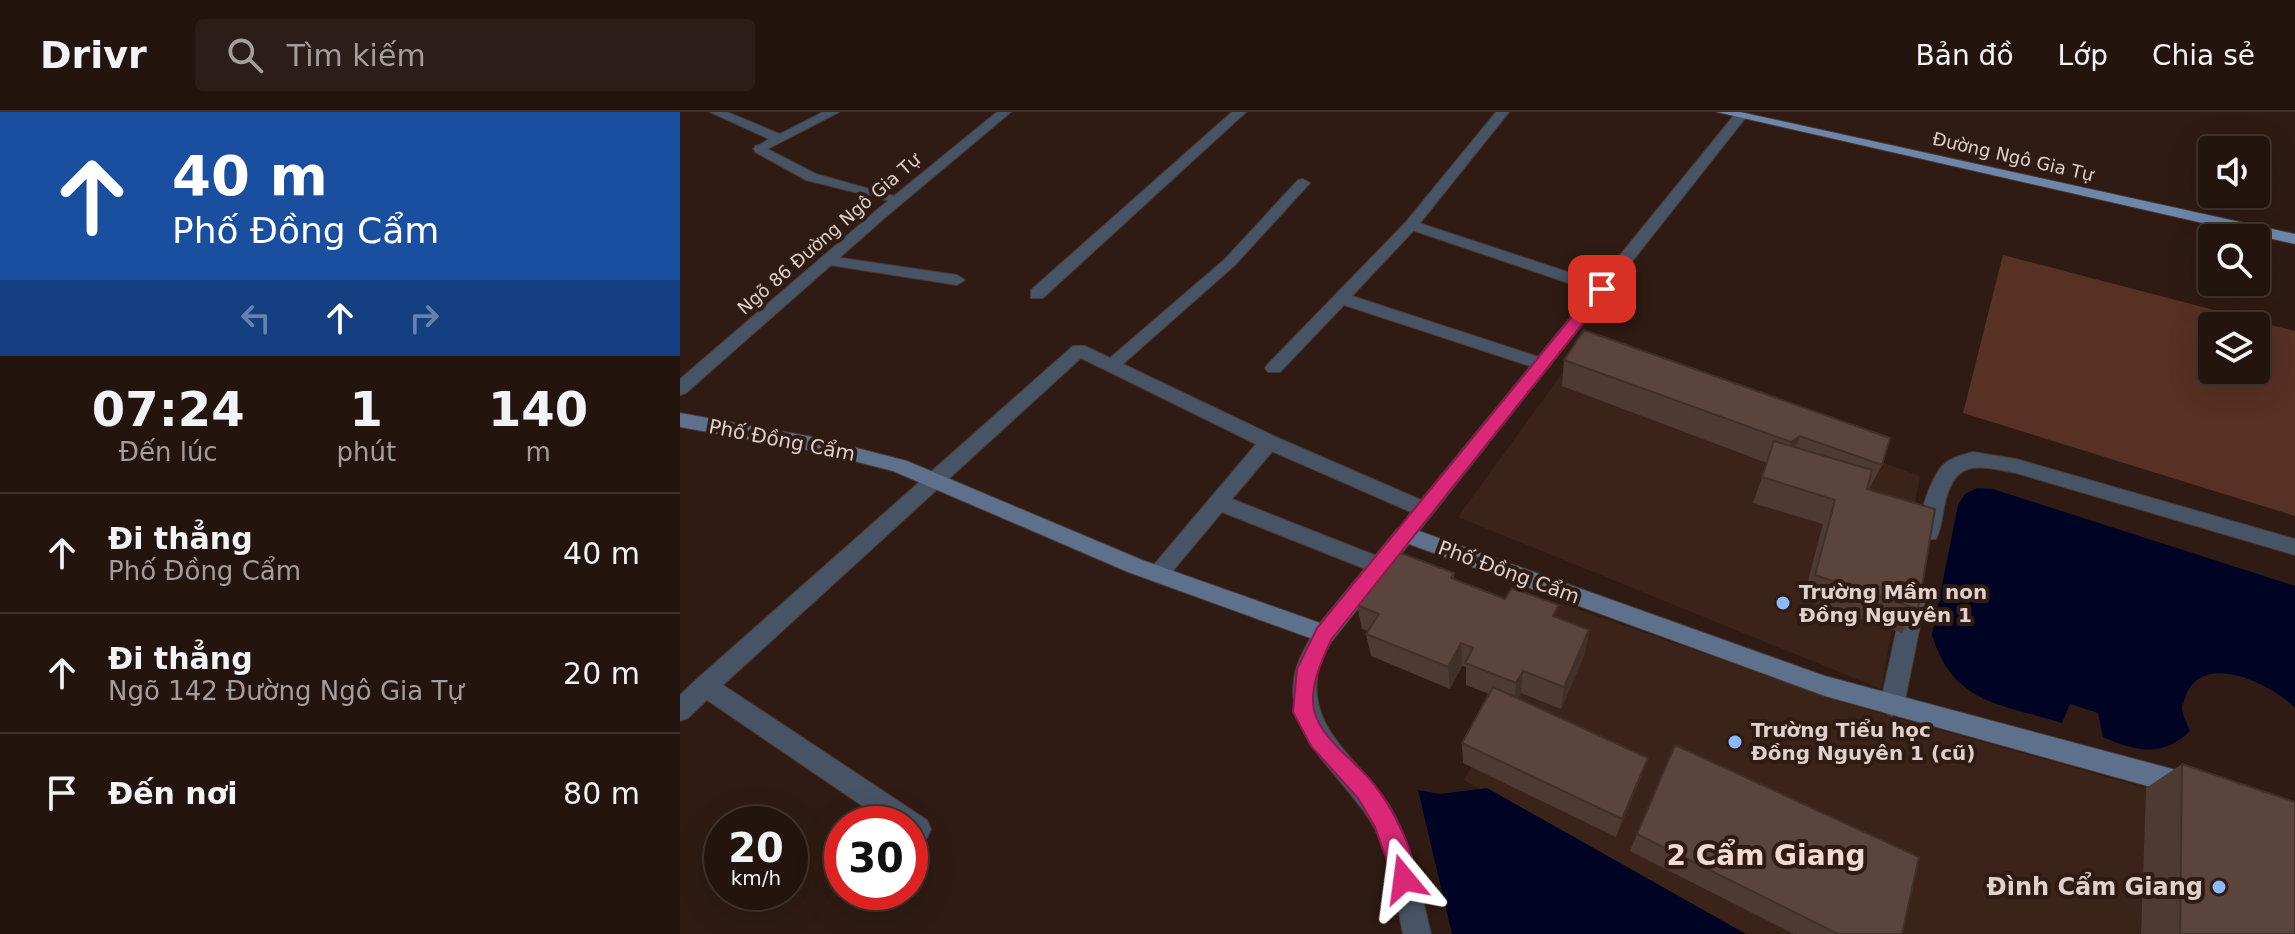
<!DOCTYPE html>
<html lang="vi">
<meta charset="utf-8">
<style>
:root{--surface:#23140e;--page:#2b1d17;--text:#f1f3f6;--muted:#a39e9e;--line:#40332e}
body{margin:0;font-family:"DejaVu Sans",sans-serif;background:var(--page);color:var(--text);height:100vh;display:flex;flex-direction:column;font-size:30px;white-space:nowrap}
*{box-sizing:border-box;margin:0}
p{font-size:26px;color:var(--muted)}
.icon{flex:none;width:44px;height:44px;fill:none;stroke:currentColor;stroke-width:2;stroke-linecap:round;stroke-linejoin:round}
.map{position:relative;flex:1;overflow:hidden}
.side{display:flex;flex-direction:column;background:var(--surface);width:680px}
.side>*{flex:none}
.hud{background:#1a4fa0;color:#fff;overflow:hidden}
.fabs{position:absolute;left:1518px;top:24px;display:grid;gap:16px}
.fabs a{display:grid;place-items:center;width:72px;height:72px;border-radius:8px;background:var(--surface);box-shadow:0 8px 32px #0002,0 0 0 2px var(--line);font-size:40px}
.speed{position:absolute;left:24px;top:694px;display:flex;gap:16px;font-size:40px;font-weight:700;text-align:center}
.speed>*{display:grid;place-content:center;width:104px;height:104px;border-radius:50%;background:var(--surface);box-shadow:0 8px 32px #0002,0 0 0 2px var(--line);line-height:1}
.speed small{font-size:20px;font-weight:400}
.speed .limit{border:12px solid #d22;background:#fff;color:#111}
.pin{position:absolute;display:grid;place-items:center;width:68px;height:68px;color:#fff;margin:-34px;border-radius:16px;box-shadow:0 4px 12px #0006}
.me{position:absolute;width:88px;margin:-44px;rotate:344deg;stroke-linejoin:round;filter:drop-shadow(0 0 6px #0008)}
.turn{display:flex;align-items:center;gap:28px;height:168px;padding:0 40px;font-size:36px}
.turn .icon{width:104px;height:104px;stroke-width:2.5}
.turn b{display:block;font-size:56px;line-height:68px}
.lanes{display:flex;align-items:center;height:76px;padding:0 40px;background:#0003;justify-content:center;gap:40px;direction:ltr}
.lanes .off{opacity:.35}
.eta{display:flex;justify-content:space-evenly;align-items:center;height:136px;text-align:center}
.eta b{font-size:48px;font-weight:600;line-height:56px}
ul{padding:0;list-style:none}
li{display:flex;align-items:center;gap:24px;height:120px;padding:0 40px;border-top:2px solid var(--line)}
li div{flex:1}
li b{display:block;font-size:30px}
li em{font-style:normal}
header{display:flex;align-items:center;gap:48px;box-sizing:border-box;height:112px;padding:0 40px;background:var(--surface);border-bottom:2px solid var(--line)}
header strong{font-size:38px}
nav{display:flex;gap:44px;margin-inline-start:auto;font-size:28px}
.search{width:560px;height:72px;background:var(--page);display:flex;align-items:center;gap:20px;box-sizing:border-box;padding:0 28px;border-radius:8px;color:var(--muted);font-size:30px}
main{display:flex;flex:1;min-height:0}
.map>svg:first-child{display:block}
</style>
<header>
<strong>Drivr</strong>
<div class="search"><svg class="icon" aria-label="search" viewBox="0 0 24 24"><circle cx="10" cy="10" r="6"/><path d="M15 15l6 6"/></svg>Tìm kiếm</div>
<nav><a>Bản đồ</a><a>Lớp</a><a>Chia sẻ</a></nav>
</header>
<main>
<section class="side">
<div class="hud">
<div class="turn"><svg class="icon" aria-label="ahead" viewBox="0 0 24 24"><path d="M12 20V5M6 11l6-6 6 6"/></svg><div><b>40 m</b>Phố Đồng Cẩm</div></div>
<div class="lanes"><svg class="icon off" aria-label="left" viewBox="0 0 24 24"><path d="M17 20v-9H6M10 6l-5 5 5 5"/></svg><svg class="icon" aria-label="ahead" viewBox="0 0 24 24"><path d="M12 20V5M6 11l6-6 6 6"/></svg><svg class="icon off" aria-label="right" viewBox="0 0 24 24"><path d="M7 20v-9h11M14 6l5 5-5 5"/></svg></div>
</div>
<div class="eta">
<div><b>07:24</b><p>Đến lúc</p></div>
<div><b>1</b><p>phút</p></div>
<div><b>140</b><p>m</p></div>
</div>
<ul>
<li><svg class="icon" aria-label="ahead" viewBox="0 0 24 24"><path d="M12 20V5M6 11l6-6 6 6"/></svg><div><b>Đi thẳng</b><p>Phố Đồng Cẩm</p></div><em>40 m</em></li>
<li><svg class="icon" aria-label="ahead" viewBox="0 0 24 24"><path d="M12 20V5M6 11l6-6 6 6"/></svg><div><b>Đi thẳng</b><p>Ngõ 142 Đường Ngô Gia Tự</p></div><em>20 m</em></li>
<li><svg class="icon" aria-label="arrive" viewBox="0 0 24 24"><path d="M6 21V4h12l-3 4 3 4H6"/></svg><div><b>Đến nơi</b></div><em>80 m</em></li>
</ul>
</section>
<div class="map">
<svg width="1615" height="822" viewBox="0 0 1615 822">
<rect width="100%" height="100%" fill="#2f1b13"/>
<g fill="#3c2319">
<polygon points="897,241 1240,364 1201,577 778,405"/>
<polygon points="880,491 1171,593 1466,676 1461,822 1059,822 784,668"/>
</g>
<path fill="#573123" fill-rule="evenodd" d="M1323,143l292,76v185l-332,-103zM1532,214h44v44h-44z"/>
<g fill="#000424">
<path d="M1297,376l16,1 302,97v122c-22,-23 -91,-58 -109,-13 0,1 -4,10 -4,12 0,7 5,17 8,24 -27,27 -56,20 -87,6l-5,-24 -28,-9 -8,19c-61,-19 -109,-19 -130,-88l26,-130 7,-11z"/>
<polygon points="807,676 1066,822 772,822 738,678 760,682"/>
</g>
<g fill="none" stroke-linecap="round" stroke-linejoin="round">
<g stroke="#4b3830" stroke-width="2">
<g id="lane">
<polygon points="816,0 829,0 736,116 672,184 868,248 871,252 868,256 856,256 664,193 600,260 588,260 585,256 588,252 726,110"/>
<polygon points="80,33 136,62 225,87 218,91 126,68 75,40 75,34"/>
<polygon points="148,144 277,163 285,168 277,173 143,152 143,146"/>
<polygon points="589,323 596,325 598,330 596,335 552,387 707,448 710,454 707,460 700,462 693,460 542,400 486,467 479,470 472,467 469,461 472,455 582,325"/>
</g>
</g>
<g stroke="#4b3830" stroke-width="2">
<g id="street">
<polygon points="30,0 47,0 100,22 143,0 159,0 80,41 73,37 89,27"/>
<polygon points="317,0 331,0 208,103 6,281 0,283 0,267 198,97"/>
<polygon points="552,0 566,0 363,186 351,186 351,178"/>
<polygon points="1056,1 1067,4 732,428 718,428 715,422 731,400 582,335 401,246 43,573 247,708 251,717 247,726 238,730 230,726 230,712 209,712 27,588 8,606 0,609 0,583 17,567 393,234 405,234 430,246 545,147 618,68 623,67 630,71 555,153 443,252 596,325 741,388 912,179 726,116 726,110 736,110 918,170"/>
<path d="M1293,340l43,7 279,80v16l-279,-82c-40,-8 -62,-14 -72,34 -2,11 -3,22 -8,32h-14c-8,-16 9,-61 21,-74 9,-8 19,-10 30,-13z"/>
<polygon points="1235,475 1243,478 1246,484 1224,593 1220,600 1212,604 1204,600 1200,593 1224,484 1227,478"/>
<path d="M644,513l8,2 3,7c-5,11 -13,22 -16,34 -16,62 46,94 73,142 21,38 29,82 39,124h-28c-7,-36 -12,-75 -29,-107 -29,-52 -98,-93 -77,-161 4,-13 13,-26 19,-39z"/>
</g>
</g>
<g stroke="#4b3830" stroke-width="2">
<polygon id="secondary" points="0,301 138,326 227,349 462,448 640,511 718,416 725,414 1145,564 1507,661 1516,665 1519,673 1516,681 1507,685 1145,584 729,432 652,529 644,531 448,460 213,359 138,340 0,315"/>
</g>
<g stroke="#4b3830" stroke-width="2">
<polygon id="primary" points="1037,0 1060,0 1615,122 1615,132"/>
</g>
<use href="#lane" fill="#475466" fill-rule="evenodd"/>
<use href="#street" fill="#475466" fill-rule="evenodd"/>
<use href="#secondary" fill="#5d718d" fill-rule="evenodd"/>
<use href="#primary" fill="#6d87ab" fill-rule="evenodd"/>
</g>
<g fill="#4e3a33">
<polygon points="904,218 1202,353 1189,377 1238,497 1222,521 1123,487 1143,412 1073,391 1087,351 882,274 884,248"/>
<polygon points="774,461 774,467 909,518 905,541 881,597 841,581 838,587 961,665 936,725 783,651 782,631 809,582 786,573 786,555 782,554 770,577 691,544 686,522 688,519 682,517 677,493"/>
<polygon points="1502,652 1615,822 1461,822 1466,676"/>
<polygon points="957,722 1222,822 1114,822 950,739"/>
</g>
<g fill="#403029">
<polygon points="1120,324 1110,349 1101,356 1111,330"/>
<polygon points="909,518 905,541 881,597 884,575"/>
<polygon points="781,531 782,554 770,577 768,555"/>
<polygon points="843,559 841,581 835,593 836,571"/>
<polygon points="968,646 961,665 936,725 942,707"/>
</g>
<g fill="#5b443b" stroke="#403029" stroke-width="2">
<polygon points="904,218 1210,326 1202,353 1120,324 1111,330 884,248"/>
<polygon points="1094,329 1192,358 1187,377 1255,397 1238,497 1135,463 1155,388 1082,365"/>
<polygon points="713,438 774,461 771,466 825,487 832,476 879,493 873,504 909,518 884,575 843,559 836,571 785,551 793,536 781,531 768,555 686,522 699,502 677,493"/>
<polygon points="813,575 968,646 942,707 782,631"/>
<polygon points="995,633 1239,745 1222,822 1158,822 957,722"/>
<polygon points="1502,652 1615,690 1615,822 1500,822"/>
</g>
<path fill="#db2777" stroke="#8e194d" stroke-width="2" d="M922,173l5,1v7l-276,347c-9,20 -22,47 -17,70 6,28 41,51 58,72 17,20 51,80 41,105l-9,4 -8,-4 -21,-60 -17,-29 -47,-52 -18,-34 4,-43 20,-41 280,-342z"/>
<g fill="#8abafc" stroke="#2f1b13" stroke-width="3">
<circle cx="1103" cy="491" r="8"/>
<circle cx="1055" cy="630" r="8"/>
<circle cx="1539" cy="775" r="8"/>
</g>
<g text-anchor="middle" stroke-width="8" stroke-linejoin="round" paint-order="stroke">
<g font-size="18" fill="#dfd0cb" stroke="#2f1b13">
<text transform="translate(1333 45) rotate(13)" y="6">Đường Ngô Gia Tự</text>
<text transform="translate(149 122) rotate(-41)" y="6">Ngõ 86 Đường Ngô Gia Tự</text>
</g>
<g font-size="20" fill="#dfd0cb" stroke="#2f1b13">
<text transform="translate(102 328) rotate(11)" y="7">Phố Đồng Cẩm</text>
<text transform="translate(829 460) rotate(20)" y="7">Phố Đồng Cẩm</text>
</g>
<g font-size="20" font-weight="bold" fill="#dfd0cb" stroke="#2f1b13" text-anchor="start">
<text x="1119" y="487">Trường Mầm non<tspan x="1119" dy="23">Đồng Nguyên 1</tspan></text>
<text x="1071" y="625">Trường Tiểu học<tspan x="1071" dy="23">Đồng Nguyên 1 (cũ)</tspan></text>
</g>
<g font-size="24" font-weight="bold" fill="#dfd0cb" stroke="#2f1b13" text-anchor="end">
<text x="1523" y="783">Đình Cẩm Giang</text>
</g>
<g font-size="28" font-weight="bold" fill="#f5d8ce" stroke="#2f1b13">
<text x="1086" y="753">2 Cẩm Giang</text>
</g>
</g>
</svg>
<div class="fabs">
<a><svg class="icon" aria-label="sound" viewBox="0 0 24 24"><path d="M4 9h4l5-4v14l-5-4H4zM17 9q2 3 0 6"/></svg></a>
<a><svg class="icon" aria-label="search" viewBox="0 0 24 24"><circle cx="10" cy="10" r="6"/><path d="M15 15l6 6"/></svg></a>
<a><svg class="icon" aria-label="layers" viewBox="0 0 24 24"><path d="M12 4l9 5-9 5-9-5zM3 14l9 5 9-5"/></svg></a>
</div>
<div class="speed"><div>20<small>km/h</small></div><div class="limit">30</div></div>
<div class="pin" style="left:922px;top:177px;background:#d93025"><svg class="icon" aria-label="arrive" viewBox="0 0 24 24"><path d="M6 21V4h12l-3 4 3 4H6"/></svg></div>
<svg class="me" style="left:724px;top:767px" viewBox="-20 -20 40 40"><path d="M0-17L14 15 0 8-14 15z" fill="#db2777" stroke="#fff" stroke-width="4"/></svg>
</div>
</main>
